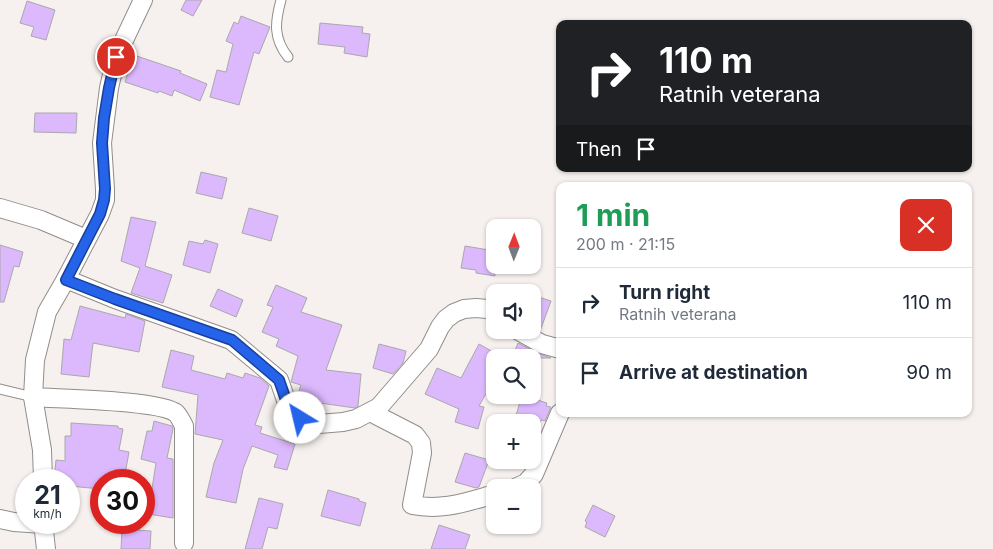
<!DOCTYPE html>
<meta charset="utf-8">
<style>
:root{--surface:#fff;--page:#f2f2f3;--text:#1f2937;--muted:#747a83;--line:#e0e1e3}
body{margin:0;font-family:Inter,sans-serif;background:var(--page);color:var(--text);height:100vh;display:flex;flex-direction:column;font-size:19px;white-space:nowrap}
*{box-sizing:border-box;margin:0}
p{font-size:16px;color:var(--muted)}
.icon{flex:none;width:28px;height:28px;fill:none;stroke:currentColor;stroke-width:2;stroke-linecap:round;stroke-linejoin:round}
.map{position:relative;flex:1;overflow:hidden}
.drawer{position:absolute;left:556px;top:182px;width:416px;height:235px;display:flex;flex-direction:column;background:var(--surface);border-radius:10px;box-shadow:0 1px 4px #0004}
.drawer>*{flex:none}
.top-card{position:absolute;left:556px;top:20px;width:416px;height:152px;border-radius:10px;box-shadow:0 1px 4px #0004;background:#202124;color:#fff;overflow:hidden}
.needle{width:32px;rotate:1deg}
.controls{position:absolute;left:486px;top:219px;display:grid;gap:10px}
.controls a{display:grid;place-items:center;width:55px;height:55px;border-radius:10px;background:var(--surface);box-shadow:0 1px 4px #0004;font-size:25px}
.speed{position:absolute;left:15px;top:469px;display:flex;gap:10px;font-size:25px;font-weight:700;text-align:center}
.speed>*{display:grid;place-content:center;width:65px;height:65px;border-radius:50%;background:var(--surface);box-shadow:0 1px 4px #0004;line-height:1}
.speed small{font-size:12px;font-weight:400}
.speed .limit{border:8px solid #d22;background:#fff;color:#111}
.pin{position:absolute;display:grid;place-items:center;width:42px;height:42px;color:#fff;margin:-21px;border:2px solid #fff;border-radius:50%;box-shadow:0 1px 5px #0007}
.me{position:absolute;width:55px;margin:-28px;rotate:324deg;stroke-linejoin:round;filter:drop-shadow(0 0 4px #0008)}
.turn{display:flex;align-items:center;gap:18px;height:105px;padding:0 20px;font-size:22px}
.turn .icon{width:65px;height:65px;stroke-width:2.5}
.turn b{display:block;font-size:35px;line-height:42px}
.then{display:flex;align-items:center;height:48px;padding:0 20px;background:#0003;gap:10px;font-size:19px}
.round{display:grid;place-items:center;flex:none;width:52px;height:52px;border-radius:10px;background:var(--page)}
.head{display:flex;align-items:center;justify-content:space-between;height:85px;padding:0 20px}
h1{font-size:30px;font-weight:700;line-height:38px;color:#1e9e55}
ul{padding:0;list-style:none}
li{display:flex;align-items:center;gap:15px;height:70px;padding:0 20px;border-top:1px solid var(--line)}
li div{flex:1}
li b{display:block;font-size:19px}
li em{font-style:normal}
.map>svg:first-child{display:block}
</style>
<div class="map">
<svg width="993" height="549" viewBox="0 0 993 549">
<rect width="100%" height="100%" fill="#f6f1ee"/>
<g fill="#dcb8fc" stroke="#aaa8ac">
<polygon points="186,0 202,0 193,16 181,10"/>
<polygon points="27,1 55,10 46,40 31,36 34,27 20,23"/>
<polygon points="241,16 270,27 259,54 254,52 239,105 210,97 217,70 226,72 233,44 226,41 234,22 238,24"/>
<polygon points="320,23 363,27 362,33 370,34 367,57 344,53 345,47 318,44"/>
<polygon points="134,55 181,71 180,73 207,84 200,101 174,90 172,96 159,91 158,93 125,82"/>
<polygon points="35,113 77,113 76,133 34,132"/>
<polygon points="201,172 227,178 222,199 196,193"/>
<polygon points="249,208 278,216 271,241 242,233"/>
<polygon points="131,217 156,222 145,266 172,275 163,303 131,293 140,268 121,261"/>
<polygon points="205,240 218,244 210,273 183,265 189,241 203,244"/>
<polygon points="0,245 23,252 19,267 14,266 4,302 0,302"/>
<polygon points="465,246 495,251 495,276 476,273 476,270 461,268"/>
<polygon points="276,285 307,298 301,312 342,325 326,370 361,374 358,406 355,408 320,403 297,397 301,385 291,382 298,356 276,346 279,339 262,332 273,307 267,305"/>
<polygon points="218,289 243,300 236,317 210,306"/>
<polygon points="532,295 551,301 540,331 532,326"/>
<polygon points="80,306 125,318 126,314 145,321 139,352 93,343 89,377 61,374 64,339 71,340"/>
<polygon points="518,343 537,353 551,358 512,358"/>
<polygon points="379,344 406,351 403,363 393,374 373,368"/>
<polygon points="479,344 495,353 495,372 486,389 488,390 479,406 484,407 478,429 455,422 459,409 425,394 437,368 461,378"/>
<polygon points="171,350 194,356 191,370 225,379 227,373 243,378 245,373 260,378 269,386 255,425 262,427 260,433 295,444 287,470 274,467 278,455 252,446 243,469 236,503 206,497 214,463 223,440 195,434 198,395 162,387"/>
<polygon points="522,395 547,403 546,406 551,407 545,421 541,420 539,427 532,425 532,422 525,422 515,419"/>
<polygon points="154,421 172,426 173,429 167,458 173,459 173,518 148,514 156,463 141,459 147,431 152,431"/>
<polygon points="71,423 118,426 118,428 123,429 119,450 129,452 124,480 101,480 101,489 69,486 69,480 54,480 56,460 65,461 65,436 71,436"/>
<polygon points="465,453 489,460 479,487 476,488 455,482"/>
<polygon points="328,490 359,499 359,501 366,503 360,526 321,516"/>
<polygon points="259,498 283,504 277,529 268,527 262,549 245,549"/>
<polygon points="593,505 615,516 605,537 585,527 587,522 585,521"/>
<polygon points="439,525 470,535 465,549 431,549"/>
<polygon points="122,529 151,531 150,549 121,549"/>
</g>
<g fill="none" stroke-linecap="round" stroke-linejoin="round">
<g stroke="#918d8a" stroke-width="11">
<g id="lane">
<path d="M281,0c-6,22 -8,38 7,57"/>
<polyline points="0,389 33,397"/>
</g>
</g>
<g stroke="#918d8a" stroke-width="20">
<g id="street">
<polyline points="0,208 41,220 86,239"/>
<polyline points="66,279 115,299 231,340 279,380 287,403 293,412 308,422 319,424 343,422 356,419 379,407 429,349 440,327 446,319 454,313 464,309 476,308 487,309 495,312"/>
<polyline points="517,330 542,344 560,349"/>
<path d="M33,397c26,2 126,3 143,16 3,3 6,9 8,13v117"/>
<path d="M373,411l3,4 39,20 6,8 1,10 -10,52c31,6 54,-3 83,-11"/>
<polyline points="43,480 42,450 33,397 35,360 47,312 66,279 100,214 105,200 105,189 102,143 109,88 116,57 143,0"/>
<polyline points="515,488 526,483 534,474 560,413"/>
<polyline points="0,519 14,522 43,524"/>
<polyline points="43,522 46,549"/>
</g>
</g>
<use href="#lane" stroke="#fff" stroke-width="9"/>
<use href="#street" stroke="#fff" stroke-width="18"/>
</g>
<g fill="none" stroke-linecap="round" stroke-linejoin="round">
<g stroke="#184099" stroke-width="12">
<polyline id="route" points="116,57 109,88 104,118 102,143 105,189 104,200 100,214 66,280 115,299 232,340 279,380 287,403 293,412 300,418"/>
</g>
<use href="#route" stroke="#2563eb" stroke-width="9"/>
</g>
</svg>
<div class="controls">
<a><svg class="needle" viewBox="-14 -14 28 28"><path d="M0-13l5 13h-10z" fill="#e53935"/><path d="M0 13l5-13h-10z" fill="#747a83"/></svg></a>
<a><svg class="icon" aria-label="sound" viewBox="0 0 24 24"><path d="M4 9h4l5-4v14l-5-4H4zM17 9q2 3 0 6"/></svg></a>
<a><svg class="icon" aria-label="search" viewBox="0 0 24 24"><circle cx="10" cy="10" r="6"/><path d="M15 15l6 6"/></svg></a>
<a>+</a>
<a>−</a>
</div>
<div class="speed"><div>21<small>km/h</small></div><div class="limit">30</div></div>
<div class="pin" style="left:116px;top:57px;background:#d93025"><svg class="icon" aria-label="arrive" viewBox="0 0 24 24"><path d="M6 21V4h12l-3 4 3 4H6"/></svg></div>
<svg class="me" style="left:300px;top:418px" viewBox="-20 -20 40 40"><circle r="19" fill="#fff"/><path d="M0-13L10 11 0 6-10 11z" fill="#2563eb"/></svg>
<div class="top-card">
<div class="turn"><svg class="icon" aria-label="right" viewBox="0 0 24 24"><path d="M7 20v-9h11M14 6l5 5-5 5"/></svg><div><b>110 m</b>Ratnih veterana</div></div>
<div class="then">Then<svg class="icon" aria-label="arrive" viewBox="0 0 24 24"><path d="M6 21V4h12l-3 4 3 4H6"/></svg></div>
</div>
<section class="drawer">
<div class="head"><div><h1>1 min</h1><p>200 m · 21:15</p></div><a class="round" style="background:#d93025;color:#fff"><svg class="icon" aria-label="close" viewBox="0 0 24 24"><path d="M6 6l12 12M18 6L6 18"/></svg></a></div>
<ul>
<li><svg class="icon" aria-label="right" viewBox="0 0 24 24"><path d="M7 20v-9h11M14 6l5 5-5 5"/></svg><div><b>Turn right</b><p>Ratnih veterana</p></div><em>110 m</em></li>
<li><svg class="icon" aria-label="arrive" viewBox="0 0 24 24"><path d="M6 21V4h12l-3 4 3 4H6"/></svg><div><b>Arrive at destination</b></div><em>90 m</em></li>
</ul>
</section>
</div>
